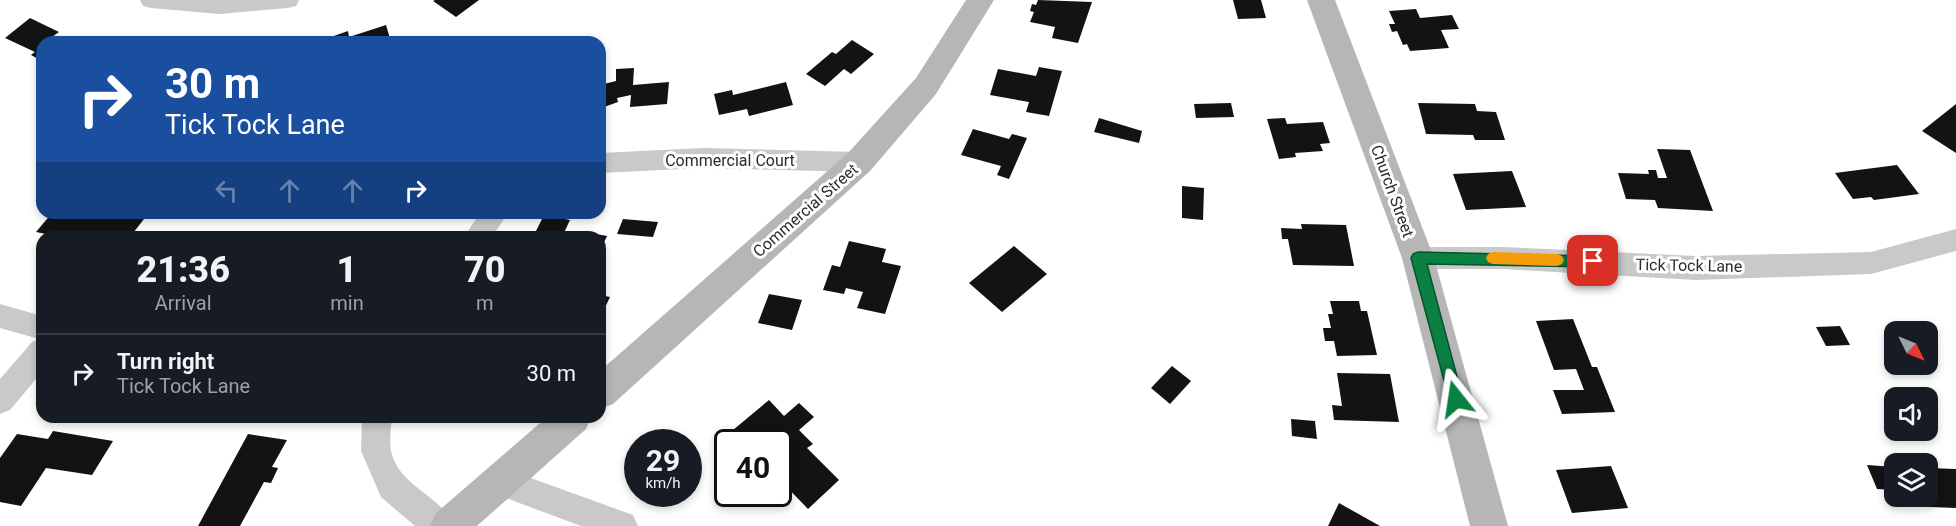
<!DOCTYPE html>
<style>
:root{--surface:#171b24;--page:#242831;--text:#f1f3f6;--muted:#9ea1a6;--line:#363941}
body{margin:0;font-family:Roboto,sans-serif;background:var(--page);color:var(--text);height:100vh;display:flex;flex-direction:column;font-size:22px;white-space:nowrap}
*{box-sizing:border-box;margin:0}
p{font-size:20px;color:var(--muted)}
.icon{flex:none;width:33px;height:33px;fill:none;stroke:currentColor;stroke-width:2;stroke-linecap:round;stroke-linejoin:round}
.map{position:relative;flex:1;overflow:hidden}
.panel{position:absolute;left:36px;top:231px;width:570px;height:192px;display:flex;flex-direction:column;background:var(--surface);border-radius:18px;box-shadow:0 3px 9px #0003}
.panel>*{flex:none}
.hud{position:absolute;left:36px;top:36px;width:570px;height:183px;border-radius:18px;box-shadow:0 3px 9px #0003;background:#1a4fa0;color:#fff;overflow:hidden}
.needle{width:39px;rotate:133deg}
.buttons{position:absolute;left:1884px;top:321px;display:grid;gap:12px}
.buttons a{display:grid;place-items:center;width:54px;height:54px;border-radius:12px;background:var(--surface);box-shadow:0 3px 9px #0003;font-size:30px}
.speed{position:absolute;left:624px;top:429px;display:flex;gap:12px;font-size:30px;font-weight:700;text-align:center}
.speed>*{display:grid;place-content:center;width:78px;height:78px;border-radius:50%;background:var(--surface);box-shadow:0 3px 9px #0003;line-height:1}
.speed small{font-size:15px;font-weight:400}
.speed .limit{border:3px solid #111;border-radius:9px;background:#fff;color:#111}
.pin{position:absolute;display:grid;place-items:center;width:51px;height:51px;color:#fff;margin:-26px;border-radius:12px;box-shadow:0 3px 9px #0006}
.me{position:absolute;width:66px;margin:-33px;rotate:345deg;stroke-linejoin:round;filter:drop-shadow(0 0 4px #0008)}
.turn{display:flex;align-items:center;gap:21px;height:126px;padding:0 30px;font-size:27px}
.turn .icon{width:78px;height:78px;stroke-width:2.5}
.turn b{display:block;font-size:42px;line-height:51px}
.lanes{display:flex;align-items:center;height:57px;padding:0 30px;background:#0003;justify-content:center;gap:30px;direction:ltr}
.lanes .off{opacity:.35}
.eta{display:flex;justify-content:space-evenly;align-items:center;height:102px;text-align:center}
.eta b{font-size:36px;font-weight:800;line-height:42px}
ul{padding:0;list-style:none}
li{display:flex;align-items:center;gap:18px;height:78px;padding:0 30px;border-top:2px solid var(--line)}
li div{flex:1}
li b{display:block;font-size:22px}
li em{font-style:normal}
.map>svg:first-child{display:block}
</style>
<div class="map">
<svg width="1956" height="526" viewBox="0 0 1956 526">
<rect width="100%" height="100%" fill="#fff"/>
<g fill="#131313">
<polygon points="435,0 479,0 456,17 433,1"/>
<polygon points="1038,0 1092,2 1078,43 1052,38 1055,27 1030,22 1034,12 1030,11 1032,4 1036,5"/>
<polygon points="1233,0 1261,0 1266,18 1238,19"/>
<polygon points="1416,9 1420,18 1452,15 1459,29 1441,30 1449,48 1410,51 1407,44 1403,45 1397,31 1392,32 1389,24 1395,24 1389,11"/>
<polygon points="30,18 59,32 52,37 63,42 42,42 42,61 31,55 35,52 5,38"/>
<polygon points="386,25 391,42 317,42 348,31 349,37"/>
<polygon points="852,40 874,54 851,74 844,69 825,86 806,74 832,52 836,54"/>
<polygon points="1039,67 1062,71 1049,116 1026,112 1029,102 990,95 998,69 1036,76"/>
<polygon points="634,68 633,85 669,82 667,104 630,107 631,95 617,98 618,102 604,107 600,85 616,81 616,69"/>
<polygon points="786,82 793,105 749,116 747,109 719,115 714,94 732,90 733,95"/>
<polygon points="1231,103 1234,117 1196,118 1194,104"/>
<polygon points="1418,103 1475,104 1477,111 1496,112 1505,140 1475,140 1473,135 1426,134"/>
<polygon points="1956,104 1956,153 1922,131"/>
<polygon points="1099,118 1142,131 1139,143 1094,132"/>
<polygon points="1285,118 1287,124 1323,122 1330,143 1320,144 1323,151 1295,153 1296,157 1279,159 1267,119"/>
<polygon points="973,129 1009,139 1012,134 1027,138 1009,179 997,175 1001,166 961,155"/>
<polygon points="1657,149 1690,150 1713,211 1658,208 1655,200 1626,199 1618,173 1649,174 1648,170 1656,170 1658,178 1667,178"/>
<polygon points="1897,165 1919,194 1874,200 1871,197 1853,199 1835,173"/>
<polygon points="1512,171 1526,207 1466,210 1453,174"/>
<polygon points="1182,186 1204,188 1203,220 1182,218"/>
<polygon points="52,213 115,213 144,219 130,237 60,237 36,232"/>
<polygon points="545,213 562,213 560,218 570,220 562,237 533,237"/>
<polygon points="623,219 658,222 653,237 617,234"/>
<polygon points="1301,224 1346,225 1354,266 1293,265 1288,239 1282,239 1281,228 1302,229"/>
<polygon points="585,232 607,236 600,251 600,237 583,237"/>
<polygon points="849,241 886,249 882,262 901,266 885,314 857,308 863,292 846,288 844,294 823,290 832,265 840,267"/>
<polygon points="1014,246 1047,274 1002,312 969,283"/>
<polygon points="769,294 802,300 792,330 758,323"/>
<polygon points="600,295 610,297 600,318"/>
<polygon points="1330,301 1359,301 1361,311 1367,311 1377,355 1337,356 1334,341 1325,341 1323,328 1331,328 1328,314 1333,314"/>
<polygon points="1573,319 1592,367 1597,367 1615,412 1562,414 1553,390 1584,390 1576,369 1554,370 1536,321"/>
<polygon points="1840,326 1850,345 1826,346 1816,327"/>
<polygon points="1172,366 1191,381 1170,404 1151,388"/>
<polygon points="1337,373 1390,374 1399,422 1334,420 1332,405 1342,406"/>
<polygon points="769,400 784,416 799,403 814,417 799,430 813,444 807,448 839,480 808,509 778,478 778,442 745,442 733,430"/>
<polygon points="1291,419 1315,421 1317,439 1292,436"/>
<polygon points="53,431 113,441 92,475 46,468 21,506 0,502 0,458 17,434 48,439"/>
<polygon points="248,434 287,440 272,467 278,468 271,483 264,482 240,526 198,526"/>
<polygon points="1867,465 1894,467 1894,490 1877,489"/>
<polygon points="1611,466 1628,508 1572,513 1556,470"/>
<polygon points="1928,468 1956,469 1956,508 1904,506 1900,496 1928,496"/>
<polygon points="1339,503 1380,526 1328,526"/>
</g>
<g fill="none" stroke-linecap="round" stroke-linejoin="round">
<g fill="#c9c9c9" fill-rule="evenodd">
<polygon points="140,0 299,0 296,6 288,8 220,14 151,8 143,6"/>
<polygon points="704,148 859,152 868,155 872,162 868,169 859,172 704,168 600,173 600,153"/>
<polygon points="480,213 508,213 492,237 464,237"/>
<polygon points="1956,229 1956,251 1871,274 1696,280 1502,269 1418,269 1408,266 1405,258 1408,250 1418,247 1502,247 1696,256 1871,252"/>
<polygon points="0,304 42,316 42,372 10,410 0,414 0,379 32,342 39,339 0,328"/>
<path d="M362,417h30c-1,10 -3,24 -1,34 8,36 50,44 64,75h-40l-34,-29 -20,-46z"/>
<polygon points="498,466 633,515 638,526 581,526 487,491 483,481 487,471"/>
</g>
<g fill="#b6b6b6" fill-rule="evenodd">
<polygon points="966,0 994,0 936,94 870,171 613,404 600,409 600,371 848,153 916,78"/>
<polygon points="1307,0 1335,0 1434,258 1508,526 1470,526 1402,258"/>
<polygon points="547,417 591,417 586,429 477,526 430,526 436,513"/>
</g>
</g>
<polygon fill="#0b8043" stroke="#07532c" stroke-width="1.5" points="1418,252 1593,256 1598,257 1600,261 1598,265 1593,267 1427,264 1463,399 1461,404 1456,406 1451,404 1449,399 1411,258 1413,254"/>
<polygon fill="#f59e0b" points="1493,252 1557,254 1562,256 1564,260 1562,264 1557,266 1493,264 1488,262 1486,258 1488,254"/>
<g text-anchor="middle" stroke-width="6" stroke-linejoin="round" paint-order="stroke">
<g font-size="16" fill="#2c2c2c" stroke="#fff">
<text x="730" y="166">Commercial Court</text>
<text transform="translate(1393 191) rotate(70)" y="6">Church Street</text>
<text transform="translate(805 210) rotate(-41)" y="6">Commercial Street</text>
<text transform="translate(1689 265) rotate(1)" y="6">Tick Tock Lane</text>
</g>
</g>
</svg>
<div class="buttons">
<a><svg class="needle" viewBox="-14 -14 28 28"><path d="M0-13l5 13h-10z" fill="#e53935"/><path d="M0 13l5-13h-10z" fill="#9ea1a6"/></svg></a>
<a><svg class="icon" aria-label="sound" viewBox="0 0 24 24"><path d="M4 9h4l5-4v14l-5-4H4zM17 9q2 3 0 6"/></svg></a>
<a><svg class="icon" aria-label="layers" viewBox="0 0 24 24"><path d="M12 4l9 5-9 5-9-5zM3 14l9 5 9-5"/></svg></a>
</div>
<div class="speed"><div>29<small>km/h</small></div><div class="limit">40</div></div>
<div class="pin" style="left:1593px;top:261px;background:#d93025"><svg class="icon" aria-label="arrive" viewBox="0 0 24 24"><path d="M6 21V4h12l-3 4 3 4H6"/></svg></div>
<svg class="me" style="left:1456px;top:399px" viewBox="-20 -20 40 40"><path d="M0-17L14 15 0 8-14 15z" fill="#0b8043" stroke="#fff" stroke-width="4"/></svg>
<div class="hud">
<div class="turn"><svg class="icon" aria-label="right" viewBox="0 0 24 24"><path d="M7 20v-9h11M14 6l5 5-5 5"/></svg><div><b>30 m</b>Tick Tock Lane</div></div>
<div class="lanes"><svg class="icon off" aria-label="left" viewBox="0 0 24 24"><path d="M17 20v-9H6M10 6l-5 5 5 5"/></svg><svg class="icon off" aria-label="ahead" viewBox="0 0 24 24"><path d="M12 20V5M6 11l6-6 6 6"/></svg><svg class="icon off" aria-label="ahead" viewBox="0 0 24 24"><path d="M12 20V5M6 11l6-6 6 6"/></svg><svg class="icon" aria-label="right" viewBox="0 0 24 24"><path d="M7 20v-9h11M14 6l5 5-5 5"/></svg></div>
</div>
<section class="panel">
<div class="eta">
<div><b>21:36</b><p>Arrival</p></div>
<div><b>1</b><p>min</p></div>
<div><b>70</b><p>m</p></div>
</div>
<ul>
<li><svg class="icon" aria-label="right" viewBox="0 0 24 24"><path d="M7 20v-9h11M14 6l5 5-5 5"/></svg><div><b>Turn right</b><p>Tick Tock Lane</p></div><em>30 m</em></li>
</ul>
</section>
</div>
